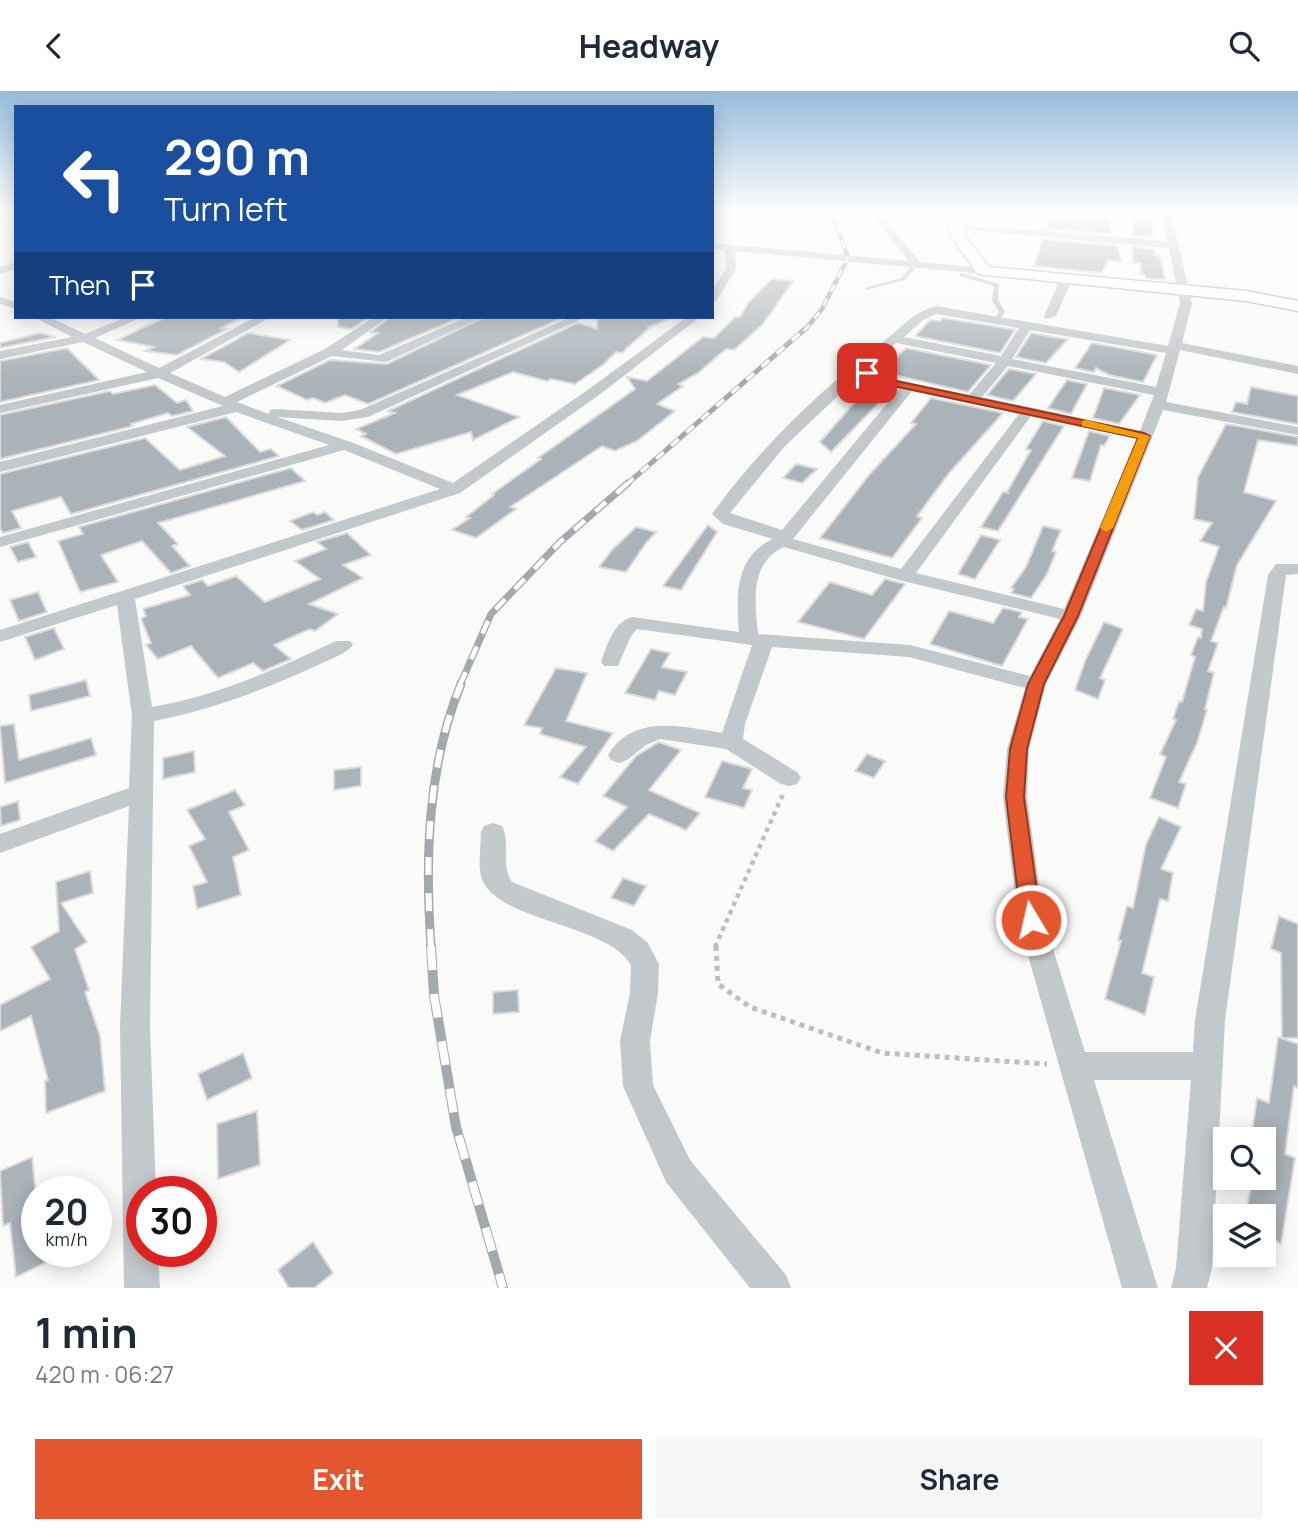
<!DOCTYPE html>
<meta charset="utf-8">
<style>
:root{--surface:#fff;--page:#f6f6f7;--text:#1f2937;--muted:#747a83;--accent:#e4572e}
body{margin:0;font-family:Manrope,sans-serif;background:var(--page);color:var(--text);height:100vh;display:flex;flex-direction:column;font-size:26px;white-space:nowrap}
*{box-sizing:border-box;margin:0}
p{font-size:23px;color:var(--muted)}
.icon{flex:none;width:38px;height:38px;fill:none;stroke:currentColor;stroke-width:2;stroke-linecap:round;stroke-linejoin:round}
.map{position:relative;height:1197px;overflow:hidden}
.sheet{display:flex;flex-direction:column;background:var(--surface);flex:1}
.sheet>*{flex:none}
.hud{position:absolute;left:14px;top:14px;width:700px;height:214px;border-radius:0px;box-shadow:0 4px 18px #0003;background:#1a4fa0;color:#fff;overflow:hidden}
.tools{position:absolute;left:1213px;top:1036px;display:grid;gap:14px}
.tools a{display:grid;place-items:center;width:63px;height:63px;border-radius:0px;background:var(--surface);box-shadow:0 4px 18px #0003;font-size:35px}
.speed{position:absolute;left:21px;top:1085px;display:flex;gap:14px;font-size:35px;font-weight:700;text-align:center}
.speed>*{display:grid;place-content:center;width:91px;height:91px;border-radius:50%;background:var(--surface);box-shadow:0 4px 18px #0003;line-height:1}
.speed small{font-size:18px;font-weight:400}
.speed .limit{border:10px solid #d22;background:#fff;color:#111}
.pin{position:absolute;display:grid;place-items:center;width:60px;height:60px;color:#fff;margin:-30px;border-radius:14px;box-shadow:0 4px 10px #0006}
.me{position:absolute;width:77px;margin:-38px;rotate:351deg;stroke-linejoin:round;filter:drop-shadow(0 0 5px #0008)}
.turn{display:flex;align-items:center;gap:24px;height:147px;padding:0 35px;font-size:32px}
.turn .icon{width:91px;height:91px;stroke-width:2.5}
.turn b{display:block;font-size:49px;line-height:60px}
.then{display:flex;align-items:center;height:66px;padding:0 35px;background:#0003;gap:14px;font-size:26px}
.round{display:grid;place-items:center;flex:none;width:74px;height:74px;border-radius:0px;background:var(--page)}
.head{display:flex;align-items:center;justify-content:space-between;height:119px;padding:0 35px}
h1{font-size:42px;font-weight:700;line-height:52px}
.action{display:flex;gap:14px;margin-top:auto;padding:14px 35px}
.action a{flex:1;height:80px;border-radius:0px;background:var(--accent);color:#fff;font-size:28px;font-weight:700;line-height:80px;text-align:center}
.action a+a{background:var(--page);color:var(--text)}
header{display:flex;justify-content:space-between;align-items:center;height:91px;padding:0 35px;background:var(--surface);font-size:32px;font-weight:700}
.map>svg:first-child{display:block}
</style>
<header><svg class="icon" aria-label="back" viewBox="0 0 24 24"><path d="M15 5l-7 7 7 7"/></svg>Headway<svg class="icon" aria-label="search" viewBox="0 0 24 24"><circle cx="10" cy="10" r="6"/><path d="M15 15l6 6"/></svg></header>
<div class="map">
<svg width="1298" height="1197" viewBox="0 0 1298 1197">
<rect width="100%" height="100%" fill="#fafaf8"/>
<g fill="#aab3b9" stroke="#dcdcda" stroke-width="2">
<polygon points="1052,121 1105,121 1113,143 1046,138"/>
<polygon points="1134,126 1151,127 1153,146 1133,145"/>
<polygon points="1043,148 1117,155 1122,171 1108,169 1102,182 1034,175"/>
<polygon points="1133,156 1154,158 1154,164 1160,165 1165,189 1146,187 1145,184 1140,183 1141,172 1133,172"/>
<polygon points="772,188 793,190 763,233 734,259 726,258 698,282 678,293 683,295 657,313 675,320 637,350 615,360 602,355 510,416 516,418 476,447 452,439 470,427 466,426 494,404 492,403 541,368 538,367 635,298 627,286 647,290 703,246 714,247 735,226 740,226 748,212"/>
<polygon points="166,226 243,226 221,237 227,238 177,264 145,260 154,256 117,249"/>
<polygon points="338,226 370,226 351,238 338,236"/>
<polygon points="390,226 461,226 379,261 354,258 378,242 371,241"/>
<polygon points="484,226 562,227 368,313 345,304 325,312 313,307 307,309 277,295 330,269 387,273"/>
<polygon points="598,226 673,226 647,237 649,237 622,262 616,261 603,274 575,293 551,288 547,290 513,281 457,304 519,326 473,349 471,341 396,363 361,345 366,343 356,338 395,322 388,320 578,232 597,238"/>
<polygon points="943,227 1005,237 1015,239 1000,262 915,245 930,229 940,230"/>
<polygon points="40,242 56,246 0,257 0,252"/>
<polygon points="248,242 290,249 239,281 224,271 201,268"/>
<polygon points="1031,242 1053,246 1068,248 1046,272 1016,266"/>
<polygon points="1092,252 1131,259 1157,264 1143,291 1109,284 1096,277 1094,281 1075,277"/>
<polygon points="67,257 99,289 0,311 0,270"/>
<polygon points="906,257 991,274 968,301 881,281"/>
<polygon points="1009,278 1036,283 1013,310 987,304"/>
<polygon points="1067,289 1087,293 1071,323 1048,317"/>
<polygon points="871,293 892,298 831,361 820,351"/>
<polygon points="155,294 177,312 186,309 193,320 172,325 168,322 131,333 133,335 0,368 0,324 110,300 113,303"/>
<polygon points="1251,296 1298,305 1298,333 1232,321 1236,311 1247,313"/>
<polygon points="1104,297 1140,304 1119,333 1093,327"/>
<polygon points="931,307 1003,322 950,381 917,425 922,427 892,467 820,447 870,383 916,333 911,332"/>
<polygon points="226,326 260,361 271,358 279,365 71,423 61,406 12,420 21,437 3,442 0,437 0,383 145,347 180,379 225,365 187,336"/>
<polygon points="1043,330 1064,335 998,440 981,436 1003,401 1009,402 1007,401 1031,359 1026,358"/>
<polygon points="1226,333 1298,346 1298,355 1258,349 1244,401 1276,410 1237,474 1226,517 1224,516 1211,550 1218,552 1208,580 1214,582 1205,618 1207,619 1197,652 1179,691 1186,693 1178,717 1150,707 1166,666 1160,663 1176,629 1173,628 1179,610 1182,611 1195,566 1191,564 1198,546 1201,547 1202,538 1189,534 1196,518 1203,520 1206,491 1219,456 1200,450 1212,432 1194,428 1198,386"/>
<polygon points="1089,340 1110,345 1104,355 1101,354 1090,390 1072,387"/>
<polygon points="796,373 817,378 802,392 783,387"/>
<polygon points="291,377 305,390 158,432 178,453 172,455 190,475 171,482 142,450 101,464 118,491 80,501 58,450 83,443 79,436"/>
<polygon points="313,421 317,424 325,421 334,429 302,439 290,430"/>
<polygon points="708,434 717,441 681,499 663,495"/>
<polygon points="1043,435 1061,439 1052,460 1056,461 1047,483 1031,507 1011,502 1014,498 1011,497 1026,476"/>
<polygon points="636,436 656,441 646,452 626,481 599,476 612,459"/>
<polygon points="347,442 371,464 343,474 363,487 309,513 338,523 315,540 310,538 274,554 291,568 263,580 253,572 218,587 191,555 158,568 146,554 151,552 141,528 146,525 143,518 190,504 183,495 202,489 208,495 236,485 265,511 320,488 295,470 326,458 317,451"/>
<polygon points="981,444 1000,449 975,488 958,483"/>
<polygon points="28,451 36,466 18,471 10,456"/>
<polygon points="885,488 905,493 864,548 798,531 830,491 872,504"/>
<polygon points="38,501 47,521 19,530 10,509"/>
<polygon points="1003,517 1022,521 1019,526 1028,528 1002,575 930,553 949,520 993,532"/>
<polygon points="1104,531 1123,538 1100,587 1105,589 1098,608 1075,599 1086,568"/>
<polygon points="54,537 64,558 35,569 25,546"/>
<polygon points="651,558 670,562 662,576 687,581 675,604 659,600 655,609 625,602"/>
<polygon points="556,577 587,582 566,630 613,642 578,693 560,686 586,656 540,643 542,637 524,634"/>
<polygon points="86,589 90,605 31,620 29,604"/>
<polygon points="14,633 19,669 91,647 96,664 5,692 0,635"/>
<polygon points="659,651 681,659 649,699 700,722 686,739 649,723 613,760 595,750 627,716 603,705 636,665"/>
<polygon points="194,660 195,681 163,688 163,667"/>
<polygon points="867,663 885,670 874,687 855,680"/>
<polygon points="722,670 752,678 743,697 752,699 744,717 705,706"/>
<polygon points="361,676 361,695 334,699 334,679"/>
<polygon points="235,699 245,714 229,721 249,759 233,766 241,804 197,818 193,795 207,791 189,755 205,748 187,719"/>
<polygon points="18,710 20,729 1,735 0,716"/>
<polygon points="1159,726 1181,736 1161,778 1173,782 1168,810 1160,808 1142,882 1154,886 1145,924 1105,908 1121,850 1118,849 1127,815 1133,817 1146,753"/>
<polygon points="90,780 93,802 61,812 87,851 75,858 89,899 85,901 100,945 105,1000 46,1022 45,990 48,989 31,925 0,940 0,914 50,888 31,856 59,840 56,791"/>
<polygon points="623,787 646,795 634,815 611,807"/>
<polygon points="1279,825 1298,833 1298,947 1282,947 1281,862 1271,858"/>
<polygon points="518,899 519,921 493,923 493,901"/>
<polygon points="1278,946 1298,953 1298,997 1294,995 1285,1063 1295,1067 1281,1153 1264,1144 1264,1125 1245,1125 1252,1090 1264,1096 1264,1048 1251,1048 1257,1007 1269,1012"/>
<polygon points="243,962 252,987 207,1009 198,983"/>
<polygon points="257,1020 260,1074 218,1088 217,1033"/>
<polygon points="32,1066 37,1115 37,1160 70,1160 16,1186 10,1132 3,1135 0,1080"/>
<polygon points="313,1151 333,1182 314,1197 289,1197 278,1179"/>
</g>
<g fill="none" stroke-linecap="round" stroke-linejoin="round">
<g stroke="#b3babf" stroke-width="3">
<polygon id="secondary" points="954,121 968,121 962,141 989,176 1246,200 1298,210 1298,220 1246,210 978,183 948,141"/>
</g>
<polyline stroke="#bbbfc2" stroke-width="4.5" stroke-dasharray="4.5 4.5" stroke-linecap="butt" points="715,856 783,703"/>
<polyline stroke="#bbbfc2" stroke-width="5" stroke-dasharray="5 5" stroke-linecap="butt" points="716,855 718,893 750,916 882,962 1047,973"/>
<g fill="#c3c8cc" fill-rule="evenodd">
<polygon points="914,172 919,173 905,189 867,199 864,197 901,187"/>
<polygon points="962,182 999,193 998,209 1005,221 998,230 993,229 999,221 992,209 994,195 960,185 959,184"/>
</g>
<g fill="#c3c8cc" fill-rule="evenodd">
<polygon points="11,121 16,121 16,126 0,132 0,125"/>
<polygon points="870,121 880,121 920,171 984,177 989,180 984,183 735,160 736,178 716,210 712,211 712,199 726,178 725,159 712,158 712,152 908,170"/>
<path d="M1161,121h10l21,91 -10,40 116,23v8l-118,-24 -14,52 132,25v8l-135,-25 -82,206 -35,68 -17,65 -2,48 17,123 41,132h108l2,-32 73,-445 8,-11h22v10l-12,1 -61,445 -13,248 -5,20h-36l5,-20 15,-188h-97l64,208h-36l-104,-368 -15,-123 4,-48 18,-61 -116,-31 -137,-10 -27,77 -2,15 54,33 4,6 -4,6 -8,2 -8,-2 -55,-35 -66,-10 -14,6 -19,15 -8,3 -8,-3 -3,-5c26,-42 75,-28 114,-22l30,-88 -115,-16 -6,7 -13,30h-14l-3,-4c6,-16 12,-40 31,-45l107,15c-3,-37 -4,-76 34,-93l-50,-15 -11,-10c46,-64 108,-124 171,-172 18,-14 30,-30 53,-36l232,40 12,-43 -11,-55 -214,-19 -5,-3 2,-2 215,17zM936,223l83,14 -18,28 -97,-19 19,-17zM1030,239l136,23 -10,34 -144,-28zM896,252l100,20 -27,32 -86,-18 -15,-11zM1008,275l146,29 -14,36 -158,-34zM861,283l13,9 26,5 -118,142 -52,-17 55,-67zM912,300l107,23 -118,155 -108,-30zM1031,325l106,23 -73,170 -148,-36zM784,456l115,33 161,39 -30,57 -120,-31 -152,-11c-3,-32 -9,-71 26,-87z"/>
<polygon points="16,171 16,178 0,183 0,176"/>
<polygon points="1066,185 1072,188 1056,225 1046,228 1044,225 1060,188"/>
<polygon points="0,206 16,211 16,218 0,213"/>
<path d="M34,226h15l36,17 41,-17h16l-47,21 64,30 97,-51h15l-101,56 55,24 100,-48 49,-32h14l-46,33 37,5 88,-38h15l-96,45 -54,-6 -95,46 32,12 1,-4 5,-1 67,4 18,-3 211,-93h15l-218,100 -26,4 -65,-4 74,25 102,41 136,-94 98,-72h13l-101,78 -139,98 -325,106 17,108c65,-11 125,-38 184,-66h14l3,4c-7,9 -23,14 -33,19 -54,25 -108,46 -166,57l-4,305 6,166h-14v59h16l2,37h-36l-4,-262 9,-220 -129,47v-19l129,-46 3,-72 -15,-111 -117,37v-12l440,-141 -96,-39 -344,97v-10l329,-92 -93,-33 -236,60v-10l223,-56 -65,-28 -158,35v-8l147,-33 -64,-30 -83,17v-8l72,-14z"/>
<path d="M493,732l9,3c9,17 -2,39 10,56l120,48 15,12 12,22 -1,29 -8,48 3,44 37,75 96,115 5,13h-41l-84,-106 -43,-96 -3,-45 10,-48 1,-28c-23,-42 -139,-44 -150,-89 -3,-13 0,-31 0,-44l3,-6z"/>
</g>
<use href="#secondary" fill="#fff" fill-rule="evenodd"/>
<g stroke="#a2aab0" stroke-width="4.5">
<polyline id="rail-far4" points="804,240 822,218 848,167 836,133 828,121"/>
</g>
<g stroke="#a2aab0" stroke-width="5">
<polyline id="rail-far3" points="626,394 805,238"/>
</g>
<g stroke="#a2aab0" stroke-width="7">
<polyline id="rail-far2" points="460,594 491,523 560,451 628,392"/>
</g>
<g stroke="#a2aab0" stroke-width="9">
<path id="rail-far1" d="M431,856c-6,-88 -4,-180 30,-263"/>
</g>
<g stroke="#a2aab0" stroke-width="10">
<polyline id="rail" points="431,855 434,904 456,1036 503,1197"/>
</g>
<use href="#rail-far4" stroke="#fff" stroke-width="2.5" stroke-dasharray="8" stroke-linecap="butt"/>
<use href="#rail-far3" stroke="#fff" stroke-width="3.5" stroke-dasharray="10" stroke-linecap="butt"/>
<use href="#rail-far2" stroke="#fff" stroke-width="4.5" stroke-dasharray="14" stroke-linecap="butt"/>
<use href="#rail-far1" stroke="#fff" stroke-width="6" stroke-dasharray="18" stroke-linecap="butt"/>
<use href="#rail" stroke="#fff" stroke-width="8" stroke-dasharray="24" stroke-linecap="butt"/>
</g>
<linearGradient id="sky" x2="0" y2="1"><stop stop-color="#96bcdc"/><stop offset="0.42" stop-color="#fdfdfc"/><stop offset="1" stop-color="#fdfdfc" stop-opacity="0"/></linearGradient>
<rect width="1298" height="288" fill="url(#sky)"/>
<polygon fill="#e4572e" stroke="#94391e" stroke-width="2" points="867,279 882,287 1144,342 1150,345 1078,525 1044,593 1027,658 1024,706 1041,829 1038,835 1031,837 1024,835 1021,829 1006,706 1010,658 1028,593 1064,525 1138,347 875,291 863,284 863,280"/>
<polygon fill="#f59e0b" points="1086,329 1150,345 1113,437 1106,441 1100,437 1138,347 1082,335 1082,330"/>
</svg>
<div class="tools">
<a><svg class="icon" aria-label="search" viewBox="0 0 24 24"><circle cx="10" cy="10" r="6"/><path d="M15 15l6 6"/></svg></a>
<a><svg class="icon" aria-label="layers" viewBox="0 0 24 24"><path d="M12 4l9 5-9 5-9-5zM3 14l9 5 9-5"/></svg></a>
</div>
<div class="speed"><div>20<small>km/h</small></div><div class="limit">30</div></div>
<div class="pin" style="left:867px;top:282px;background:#d93025"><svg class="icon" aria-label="arrive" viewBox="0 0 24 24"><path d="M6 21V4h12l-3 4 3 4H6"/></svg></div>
<svg class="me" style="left:1031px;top:829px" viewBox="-20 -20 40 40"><circle r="17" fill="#e4572e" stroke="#fff" stroke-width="3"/><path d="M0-11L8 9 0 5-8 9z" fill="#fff"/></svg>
<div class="hud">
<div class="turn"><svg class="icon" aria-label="left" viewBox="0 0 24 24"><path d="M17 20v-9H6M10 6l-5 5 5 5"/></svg><div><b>290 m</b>Turn left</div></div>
<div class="then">Then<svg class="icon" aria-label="arrive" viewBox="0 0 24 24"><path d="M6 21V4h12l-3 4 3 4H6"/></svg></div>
</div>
</div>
<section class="sheet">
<div class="head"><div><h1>1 min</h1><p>420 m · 06:27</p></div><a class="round" style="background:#d93025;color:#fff"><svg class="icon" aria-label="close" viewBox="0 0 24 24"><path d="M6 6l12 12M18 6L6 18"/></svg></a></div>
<div class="action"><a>Exit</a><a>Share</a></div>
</section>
